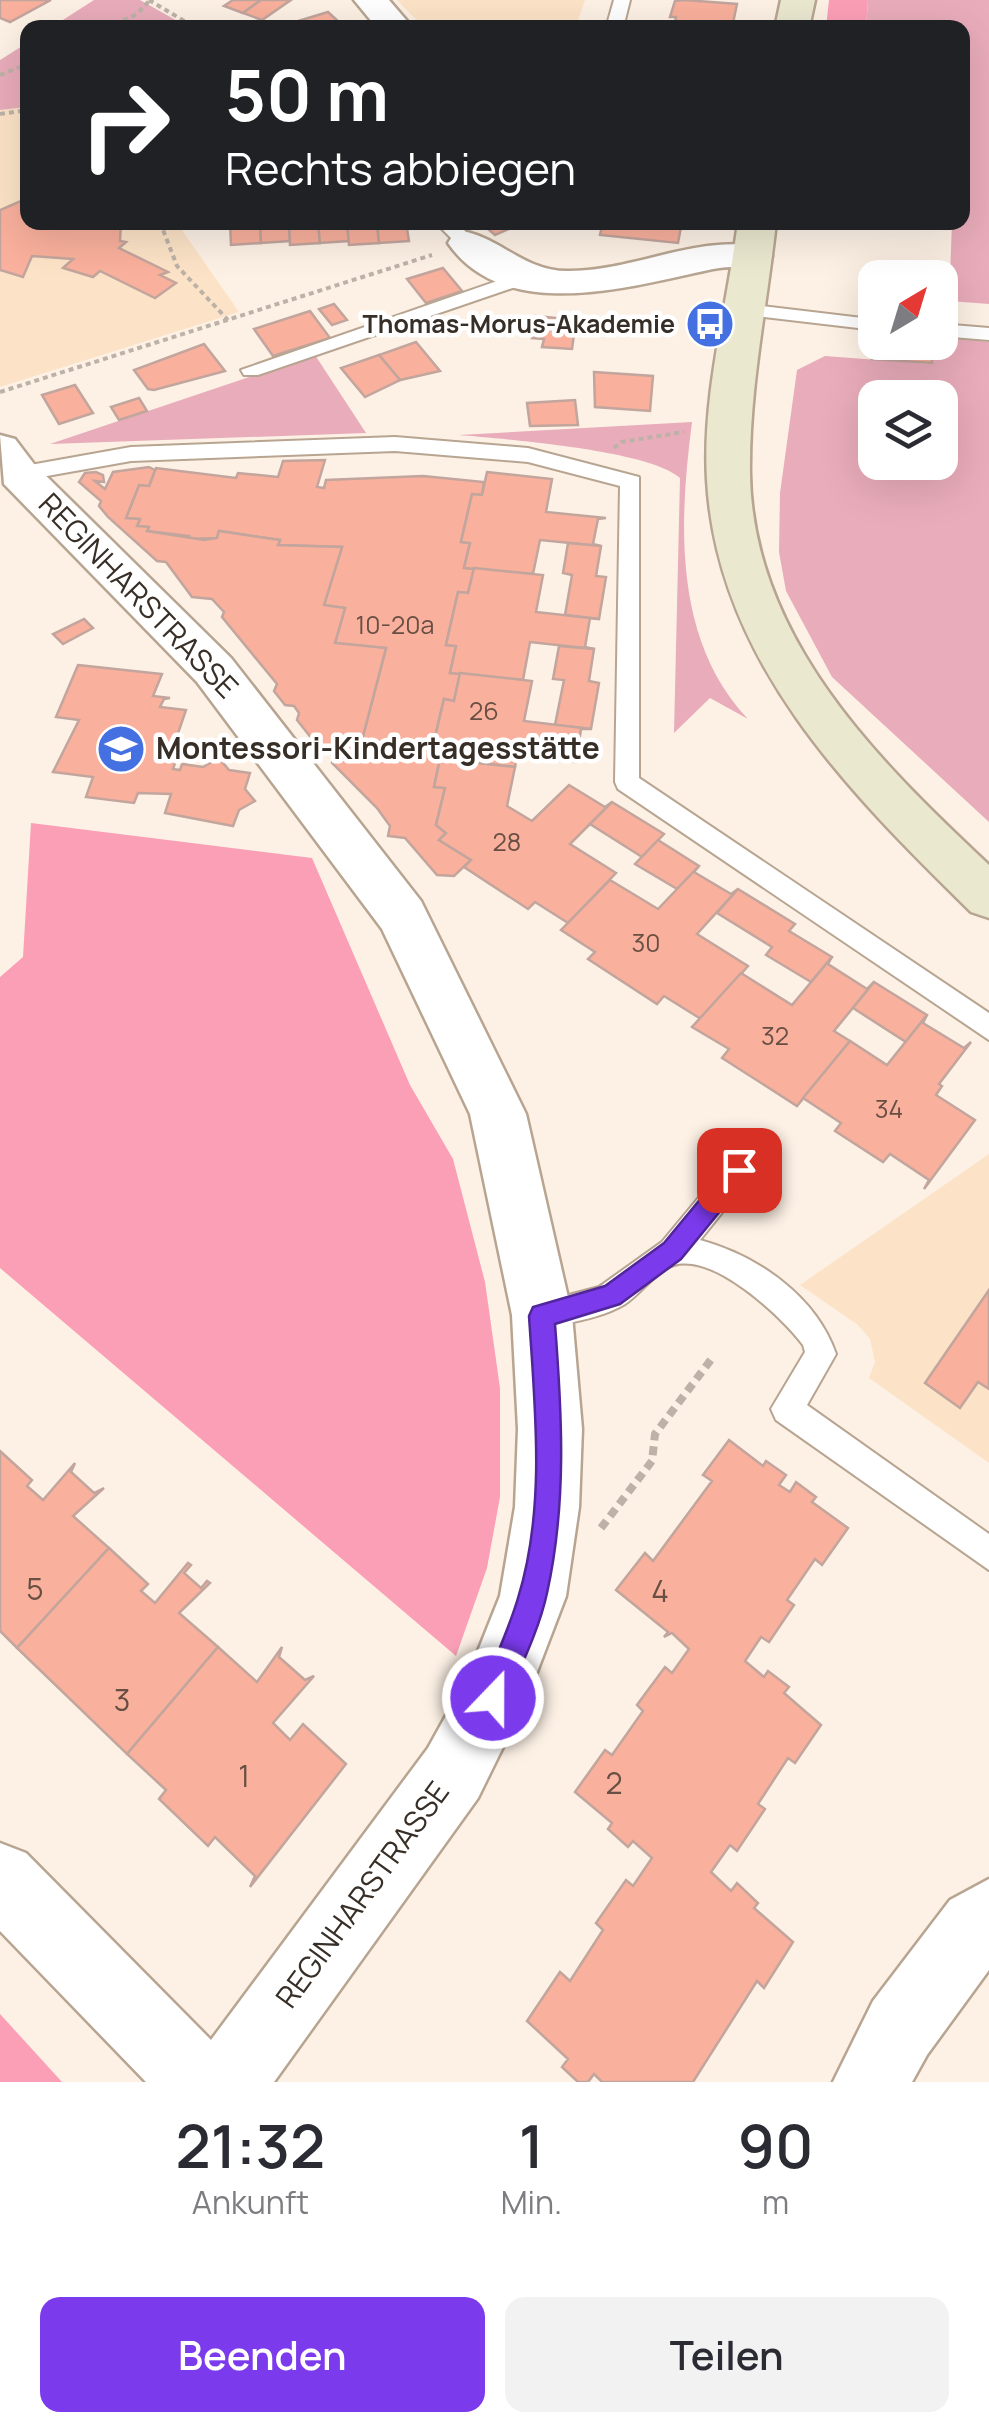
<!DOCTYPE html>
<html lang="de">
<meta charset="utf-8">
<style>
:root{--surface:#fff;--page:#f2f2f3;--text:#2b2b33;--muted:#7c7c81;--accent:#7c3aed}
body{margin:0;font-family:Manrope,sans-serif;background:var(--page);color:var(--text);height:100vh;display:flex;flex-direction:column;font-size:38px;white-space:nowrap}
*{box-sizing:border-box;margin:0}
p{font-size:32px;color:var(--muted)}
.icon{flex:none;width:55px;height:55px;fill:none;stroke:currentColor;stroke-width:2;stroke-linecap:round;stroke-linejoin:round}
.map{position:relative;height:2082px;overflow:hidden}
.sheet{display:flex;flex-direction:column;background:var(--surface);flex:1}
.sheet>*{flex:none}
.hud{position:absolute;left:20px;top:20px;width:950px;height:210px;border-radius:20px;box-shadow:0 10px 40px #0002;background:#202124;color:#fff;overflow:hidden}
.needle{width:65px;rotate:38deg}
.tools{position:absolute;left:858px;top:260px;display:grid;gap:20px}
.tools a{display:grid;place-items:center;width:100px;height:100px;border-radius:20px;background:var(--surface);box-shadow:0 10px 40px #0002;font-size:50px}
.pin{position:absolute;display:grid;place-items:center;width:85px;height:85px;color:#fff;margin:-42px;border-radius:20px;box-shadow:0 5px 15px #0006}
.me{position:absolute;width:110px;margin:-55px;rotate:22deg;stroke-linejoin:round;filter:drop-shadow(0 0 8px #0008)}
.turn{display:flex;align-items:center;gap:35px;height:210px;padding:0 40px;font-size:45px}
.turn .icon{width:130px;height:130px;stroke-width:2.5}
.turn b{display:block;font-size:70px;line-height:85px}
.eta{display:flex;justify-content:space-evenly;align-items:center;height:170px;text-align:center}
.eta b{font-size:60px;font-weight:600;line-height:70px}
.action{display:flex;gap:20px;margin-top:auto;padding:20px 40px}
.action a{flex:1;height:115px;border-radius:20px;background:var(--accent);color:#fff;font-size:40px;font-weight:600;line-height:115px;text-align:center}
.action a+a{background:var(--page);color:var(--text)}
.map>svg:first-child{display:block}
</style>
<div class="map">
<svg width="989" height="2082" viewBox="0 0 989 2082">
<rect width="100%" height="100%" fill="#fdf1e5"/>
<g fill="#fce3c7">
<polygon points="397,0 585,0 576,27 424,28"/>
<polygon points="27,107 28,222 177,223 239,312 0,387 0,110"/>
<polygon points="989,1154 989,1463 869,1378 875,1362 870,1339 858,1325 800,1285"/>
</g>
<g fill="#e9acba" fill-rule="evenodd">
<polygon points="94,0 140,0 188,27 52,27"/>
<polygon points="868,0 989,0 989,304 949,301 952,223 962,222 962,28 866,28"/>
<polygon points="27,43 27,107 0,110 0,60"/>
<path d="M940,336l49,6v480l-157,-145 -46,-86 -7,-39 1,-59 17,-123 28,-14 106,8 -1,-21 10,-1zM875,398h65v64h-65z"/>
<polygon points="315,355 366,433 50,444"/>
<path d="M692,422c-13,100 -19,218 56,297l-38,-21 -36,35 6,-255c-30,-28 -176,-39 -221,-43z"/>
</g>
<g fill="#fb9fb7">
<polygon points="829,0 868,0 866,27 826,27"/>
<polygon points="31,823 312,858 410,1085 453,1159 485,1282 500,1388 500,1497 487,1568 456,1656 0,1268 0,977 23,957"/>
<polygon points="0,2014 62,2082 0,2082"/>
</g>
<g fill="#f9b09c" stroke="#c2a59d" stroke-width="2.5">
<polygon points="0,0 51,0 10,22 0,18"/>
<polygon points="233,0 261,0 243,13 224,6"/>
<polygon points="261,0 291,0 262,20 243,13"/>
<polygon points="685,0 737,4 732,28 665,28 674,27 676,17 670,17 675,1"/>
<polygon points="328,12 340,23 325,28 285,25"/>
<polygon points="28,198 28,222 121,222 120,241 126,242 119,248 168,272 160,275 176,283 155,298 100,271 93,277 63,268 73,259 32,256 23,277 0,270 0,210"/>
<polygon points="230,222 260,222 261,243 231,245"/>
<polygon points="260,222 289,222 290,241 261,243"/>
<polygon points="289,222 318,222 320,243 290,245"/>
<polygon points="318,222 347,222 349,241 320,243"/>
<polygon points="347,222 377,222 379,243 349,245"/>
<polygon points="377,222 406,222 409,241 379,243"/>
<polygon points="480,222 525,222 495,235"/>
<polygon points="603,222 682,222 678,243 600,235"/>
<polygon points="443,268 462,291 426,303 407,279"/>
<polygon points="869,290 875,290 875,342 931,342 932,363 872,359"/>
<polygon points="334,304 347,320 332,325 319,309"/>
<polygon points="310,311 330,338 273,356 254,329"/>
<polygon points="536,316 576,320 572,349 542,347 544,339 532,338"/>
<polygon points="416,342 440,371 400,380 379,355"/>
<polygon points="204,344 225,371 154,390 148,389 134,370"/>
<polygon points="379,355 400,380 365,397 341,368"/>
<polygon points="594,372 653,376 650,411 595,407"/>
<polygon points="75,385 93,413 59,424 42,395"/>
<polygon points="139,398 147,411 119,420 111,407"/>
<polygon points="575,400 578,425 530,426 527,403"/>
<polygon points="325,460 317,487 324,488 326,480 423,476 484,482 482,495 472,494 461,542 470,543 464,568 474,569 468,593 458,592 446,645 456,646 450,673 460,674 454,701 444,699 430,758 432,748 362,740 386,648 335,643 345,608 324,605 342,547 278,545 280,540 219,531 217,538 188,539 189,536 147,531 149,527 137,526 140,519 126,518 139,485 149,486 156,468 236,478 238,473 278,477 283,461"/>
<polygon points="149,467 155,470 149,486 139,485 126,518 140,519 137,526 149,527 147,531 204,540 217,538 219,531 280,540 278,545 342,547 324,605 345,608 335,643 386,648 362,740 432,748 429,758 440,759 434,787 445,788 436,825 446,833 439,840 471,860 454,876 437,875 405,838 388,836 390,826 377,808 332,763 334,756 320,749 297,720 299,713 294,706 285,705 274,691 277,684 222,617 224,612 212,599 192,597 166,562 157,561 108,517 99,506 101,501 79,482 85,473 96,472 103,475 104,482 95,481 105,489 113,472"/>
<polygon points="487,472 552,479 546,512 606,518 598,519 593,544 601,546 540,540 533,574 464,568 470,543 461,542 472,494 482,495"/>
<polygon points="568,543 601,546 596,576 606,577 599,619 565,615 572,575 563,573"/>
<polygon points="474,568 543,575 536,612 599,619 590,618 585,647 594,649 530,642 523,680 450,673 456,646 446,645 458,592 468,593"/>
<polygon points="84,619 93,628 63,644 53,634"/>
<polygon points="559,646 594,649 589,681 599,683 591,729 555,725 564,680 553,679"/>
<polygon points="78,665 162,674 153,696 170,698 164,699 160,707 186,710 176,739 183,740 173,769 180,770 182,764 203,767 219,758 229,770 250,773 245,789 255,801 239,810 233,826 165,813 171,794 138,793 134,803 86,797 93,777 53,772 79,720 56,717"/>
<polygon points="460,673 532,681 524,721 591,729 581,729 576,762 517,755 515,767 430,758 444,699 454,701"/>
<polygon points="440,759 515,767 507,806 532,821 569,785 605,807 612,802 570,844 616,873 568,923 535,902 528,909 464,867 471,860 439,840 446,833 436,825 445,788 434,787"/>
<polygon points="612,802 664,834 642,857 590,824"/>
<polygon points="658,840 699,866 677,889 635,864"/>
<polygon points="699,866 694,872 731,894 738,889 697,934 748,966 701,1019 664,996 657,1004 588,959 595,952 561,930 610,880 658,909"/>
<polygon points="738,889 795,924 789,931 832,957 811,982 766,955 772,947 717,913"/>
<polygon points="832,957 828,964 867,989 874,982 834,1031 850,1041 797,1106 722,1058 729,1049 692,1027 741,973 792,1005"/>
<polygon points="874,982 927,1015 906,1042 853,1008"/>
<polygon points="927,1015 923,1023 964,1048 971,1042 939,1084 942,1086 936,1095 975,1120 924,1189 929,1180 890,1154 883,1162 835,1131 841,1123 803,1098 850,1041 887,1065"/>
<polygon points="989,1290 989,1389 978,1382 960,1408 925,1383"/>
<polygon points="729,1440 763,1466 766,1461 786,1475 779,1485 790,1492 796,1482 816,1497 812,1502 848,1528 822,1565 815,1559 787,1600 794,1605 769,1642 761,1637 745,1661 764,1677 768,1671 789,1687 784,1693 821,1725 795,1763 788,1758 758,1804 765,1809 737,1851 730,1845 711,1872 731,1891 737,1883 758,1903 754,1908 793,1942 764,1988 757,1981 693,2082 602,2082 594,2074 588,2082 578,2082 562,2067 568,2059 527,2021 560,1972 570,1981 603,1930 596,1923 626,1880 633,1886 652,1858 633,1841 628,1847 608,1829 612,1823 575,1792 605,1750 612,1755 643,1711 637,1705 665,1667 672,1673 689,1649 672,1633 664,1637 668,1632 616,1590 645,1553 653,1561 712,1481 703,1475"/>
<polygon points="0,1451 32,1480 27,1486 43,1500 75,1463 71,1472 94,1493 104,1488 73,1516 109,1548 17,1648 0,1631"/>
<polygon points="109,1548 148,1584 141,1591 155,1603 188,1563 191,1565 184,1573 201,1588 207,1581 210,1583 179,1613 218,1647 127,1754 17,1648"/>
<polygon points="218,1647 257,1682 282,1647 279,1657 305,1680 314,1676 273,1723 290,1740 303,1724 346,1764 250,1887 255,1876 215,1837 208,1846 159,1799 166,1790 127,1754"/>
</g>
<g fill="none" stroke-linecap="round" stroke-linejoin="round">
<g stroke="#b8a591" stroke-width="4">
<g id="lane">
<polygon points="614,0 630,0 623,28 606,28"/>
<polygon points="435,222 456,222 477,243 460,247"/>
<polygon points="523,272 533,278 530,282 258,375 244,375 241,370"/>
<polygon points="746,304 871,319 875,330 739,314 736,310"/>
<polygon points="940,324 989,328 989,340 940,336"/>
<polygon points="395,437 528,448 639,477 639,778 989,1013 989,1040 618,789 615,782 620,486 528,462 395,451 131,461 19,481 8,474 19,467 131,447"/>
<path d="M739,1157l10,4 4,9 -4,9 -49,61c58,16 116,56 136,114l-29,51 182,129v36l-213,-150 -5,-11 34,-57 -2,-7c-22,-29 -89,-92 -129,-80 -19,6 -33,29 -49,39 -25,15 -56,18 -83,25l-11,-4 -4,-10 4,-10 68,-18 63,-45 67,-81z"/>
</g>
</g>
<g stroke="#b8a591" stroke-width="5">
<g id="street">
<polygon points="354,0 389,0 413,28 377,28"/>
<path d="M467,232c36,9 59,39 100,39 66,1 134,-39 200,-23l5,8 -5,8c-18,5 -36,1 -54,5 -78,16 -208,57 -265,-26l5,-8z"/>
<polygon points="0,435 15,439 34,464 231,658 421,901 526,1114 572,1315 582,1429 579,1507 566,1596 527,1698 478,1798 274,2082 146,2082 0,1931 0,1843 26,1853 211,2040 428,1748 468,1676 500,1596 515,1507 518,1429 512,1315 470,1114 382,929 197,682 4,484"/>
<polygon points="989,1879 989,1970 927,2055 912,2082 833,2082 873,2001 950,1900"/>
</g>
</g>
<g stroke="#b8a591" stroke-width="5">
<g id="secondary">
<polygon points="781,0 815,0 809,28 775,28"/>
<path d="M738,222h38c-9,84 -27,167 -26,251 2,164 127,287 239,392v53l-18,-6c-122,-120 -254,-251 -264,-432 -5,-85 20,-173 31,-258z"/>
</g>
</g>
<g stroke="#bdb2a7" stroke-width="4" stroke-dasharray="5 4" stroke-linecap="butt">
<polyline points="149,0 196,28"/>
<polyline points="107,28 137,14 150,0"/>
<polyline points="0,75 28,64"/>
<polyline points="0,114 28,110"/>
<polyline points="160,222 177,266 228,320"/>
<polyline points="0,392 432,255"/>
<polyline points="614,448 621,442 684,432"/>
</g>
<polyline stroke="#bdb2a7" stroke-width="8" stroke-dasharray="9 6" stroke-linecap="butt" points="601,1528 652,1461 655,1434 713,1357"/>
<use href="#lane" fill="#fff" fill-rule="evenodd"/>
<use href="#street" fill="#fff" fill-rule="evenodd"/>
<use href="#secondary" fill="#ebe8d0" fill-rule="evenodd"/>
</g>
<path fill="#7c3aed" stroke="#51269a" stroke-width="2.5" d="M739,1159l12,11 -3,7 -67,82 -61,45 -65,20c7,90 12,179 -8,269 -8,38 -29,79 -44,115l-10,4 -10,-4 -4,-10c13,-33 29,-66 39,-100 28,-90 17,-190 11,-282l4,-9 72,-21 59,-43 67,-81z"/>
<defs>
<g id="bus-disc" transform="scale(2.5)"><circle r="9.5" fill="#4570e2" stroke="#fff"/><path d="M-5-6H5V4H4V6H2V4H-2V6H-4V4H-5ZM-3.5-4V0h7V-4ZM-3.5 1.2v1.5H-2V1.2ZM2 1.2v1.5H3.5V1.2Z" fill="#fff"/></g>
<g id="school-disc" transform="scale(2.5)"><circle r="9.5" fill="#4570e2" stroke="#fff"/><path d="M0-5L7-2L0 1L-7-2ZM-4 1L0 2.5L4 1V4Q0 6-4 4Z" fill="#fff"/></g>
</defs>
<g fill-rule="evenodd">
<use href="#bus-disc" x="710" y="324"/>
<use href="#school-disc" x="121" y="749"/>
</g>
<g text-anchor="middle" stroke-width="9" stroke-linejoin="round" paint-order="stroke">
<g font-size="25" font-weight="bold" fill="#372f27" stroke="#fff" text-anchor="end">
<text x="675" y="333">Thomas-Morus-Akademie</text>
</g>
<g font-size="25" fill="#684f44">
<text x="395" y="634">10-20a</text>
<text x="484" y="720">26</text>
<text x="507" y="851">28</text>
<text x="646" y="952">30</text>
<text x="775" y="1045">32</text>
<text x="889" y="1118">34</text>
</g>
<g font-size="30" fill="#372f27" stroke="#fff">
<text transform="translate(138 596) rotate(46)" y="10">REGINHARSTRASSE</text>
<text transform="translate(363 1895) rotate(-54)" y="10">REGINHARSTRASSE</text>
</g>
<g font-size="30" font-weight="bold" fill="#372f27" stroke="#fff" text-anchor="start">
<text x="156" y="759">Montessori-Kindertagesstätte</text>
</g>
<g font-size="30" fill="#684f44">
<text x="35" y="1600">5</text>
<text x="660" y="1602">4</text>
<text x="122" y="1711">3</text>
<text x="244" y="1787">1</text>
<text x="614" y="1794">2</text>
</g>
</g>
</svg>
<div class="tools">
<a><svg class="needle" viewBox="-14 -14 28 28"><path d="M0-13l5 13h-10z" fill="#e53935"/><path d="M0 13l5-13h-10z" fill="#7c7c81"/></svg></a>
<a><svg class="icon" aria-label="layers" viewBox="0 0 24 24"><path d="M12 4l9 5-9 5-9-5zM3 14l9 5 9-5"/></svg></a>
</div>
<div class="pin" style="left:739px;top:1170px;background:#d93025"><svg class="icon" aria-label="arrive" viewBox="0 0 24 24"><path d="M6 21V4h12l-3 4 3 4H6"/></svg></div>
<svg class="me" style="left:493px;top:1698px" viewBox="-20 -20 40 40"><circle r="17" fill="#7c3aed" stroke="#fff" stroke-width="3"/><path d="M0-11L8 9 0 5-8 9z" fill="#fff"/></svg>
<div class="hud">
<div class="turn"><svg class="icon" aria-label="right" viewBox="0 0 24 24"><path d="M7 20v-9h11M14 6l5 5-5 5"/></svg><div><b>50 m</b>Rechts abbiegen</div></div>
</div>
</div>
<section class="sheet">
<div class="eta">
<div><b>21:32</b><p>Ankunft</p></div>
<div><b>1</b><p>Min.</p></div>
<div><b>90</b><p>m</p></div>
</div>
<div class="action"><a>Beenden</a><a>Teilen</a></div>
</section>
